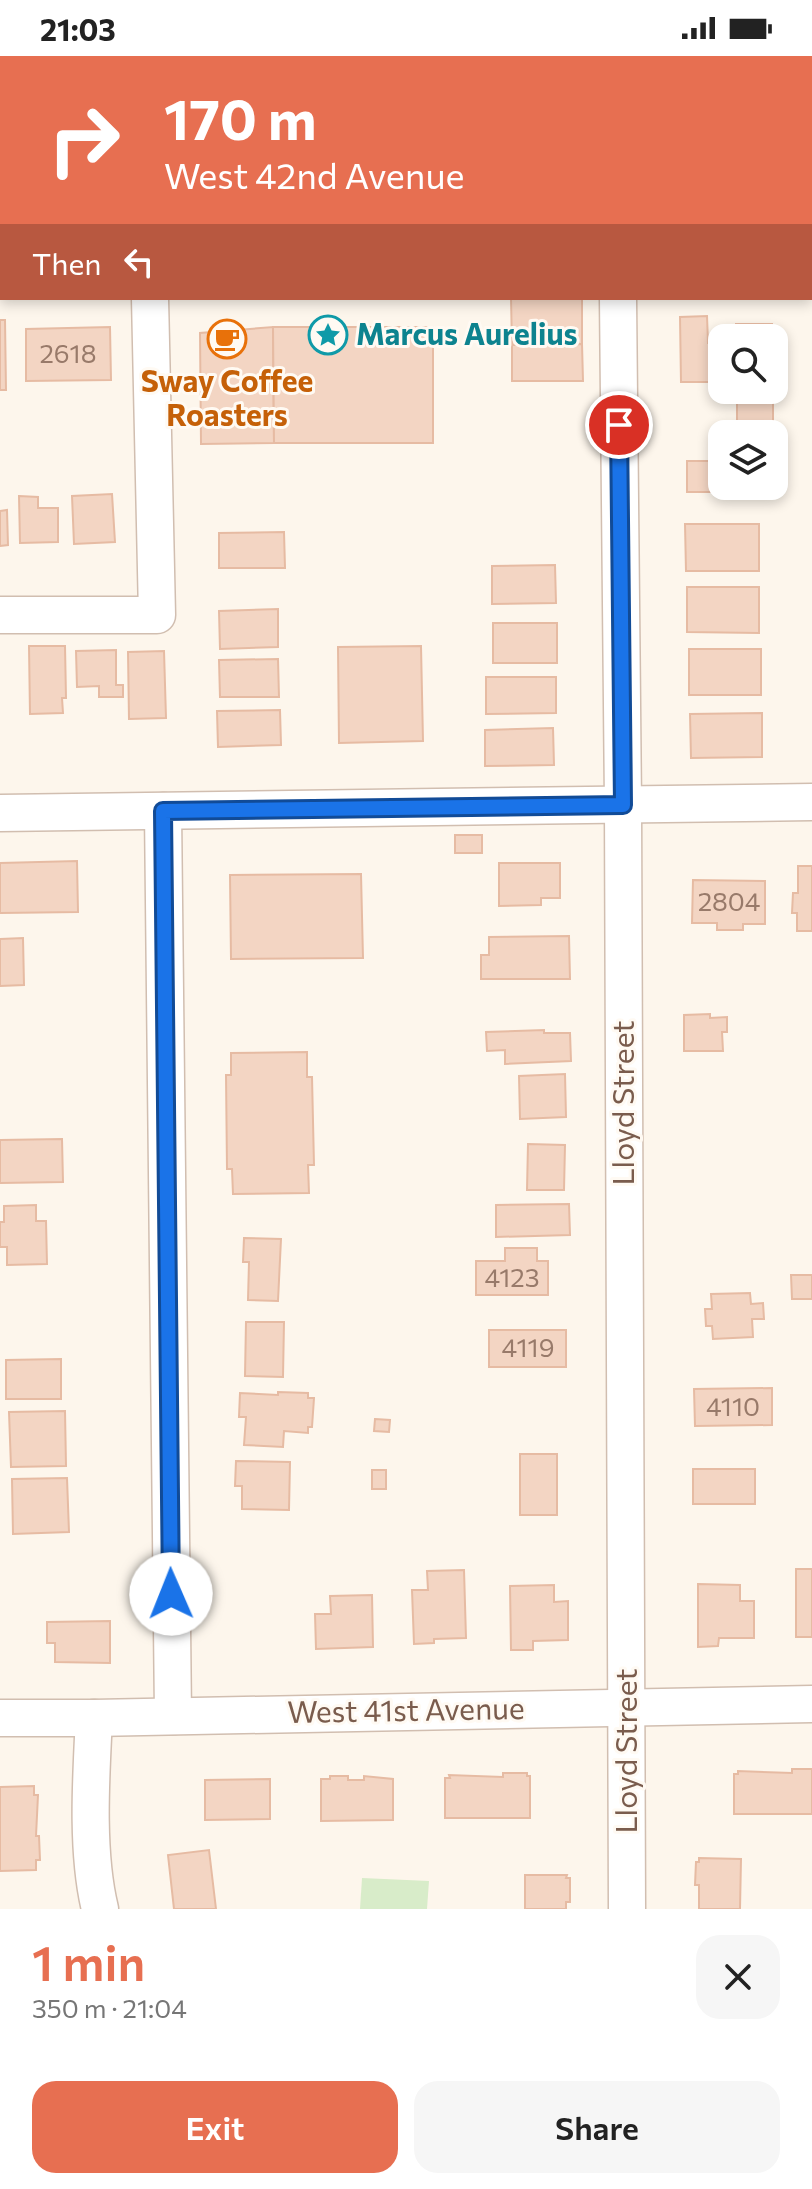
<!DOCTYPE html>
<meta charset="utf-8">
<style>
:root{--surface:#fff;--page:#f6f6f6;--text:#222;--muted:#767676;--accent:#e76f51}
body{margin:0;font-family:Commissioner,sans-serif;background:var(--page);color:var(--text);height:100vh;display:flex;flex-direction:column;font-size:30px;white-space:nowrap}
*{box-sizing:border-box;margin:0}
p{font-size:26px;color:var(--muted)}
.icon{flex:none;width:44px;height:44px;fill:none;stroke:currentColor;stroke-width:2;stroke-linecap:round;stroke-linejoin:round}
.map{position:relative;height:1853px;overflow:hidden}
.panel{display:flex;flex-direction:column;background:var(--surface);flex:1}
.panel>*{flex:none}
.guide{position:absolute;left:0px;top:0px;width:812px;height:244px;box-shadow:0 4px 12px #0003;background:#e76f51;color:#fff;overflow:hidden}
.controls{position:absolute;left:708px;top:268px;display:grid;gap:16px}
.controls a{display:grid;place-items:center;width:80px;height:80px;border-radius:16px;background:var(--surface);box-shadow:0 4px 12px #0003;font-size:40px}
.pin{position:absolute;display:grid;place-items:center;width:68px;height:68px;color:#fff;margin:-34px;border:4px solid #fff;border-radius:50%;box-shadow:0 2px 8px #0007}
.me{position:absolute;width:88px;margin:-44px;rotate:359deg;stroke-linejoin:round;filter:drop-shadow(0 0 6px #0008)}
.turn{display:flex;align-items:center;gap:28px;height:168px;padding:0 32px;font-size:36px}
.turn .icon{width:104px;height:104px;stroke-width:2.5}
.turn b{display:block;font-size:56px;line-height:68px}
.then{display:flex;align-items:center;height:76px;padding:0 32px;background:#0003;gap:16px;font-size:30px}
.round{display:grid;place-items:center;flex:none;width:84px;height:84px;border-radius:24px;background:var(--page)}
.headline{display:flex;align-items:center;justify-content:space-between;height:136px;padding:0 32px}
h1{font-size:48px;font-weight:600;line-height:60px;color:var(--accent)}
.button{display:flex;gap:16px;margin-top:auto;padding:16px 32px}
.button a{flex:1;height:92px;border-radius:24px;background:var(--accent);color:#fff;font-size:32px;font-weight:600;line-height:92px;text-align:center}
.button a+a{background:var(--page);color:var(--text)}
.status{display:flex;justify-content:space-between;align-items:center;height:56px;padding:0 40px;background:var(--surface);direction:ltr}
.status svg{height:22px;fill:currentColor}
.map>svg:first-child{display:block}
</style>
<div class="status"><b>21:03</b><svg viewBox="0 0 49 12"><path d="M0 12V9h3v3zM5 12V6h3v6zM10 12V3h3v9zM15 12V0h3v12zM26 1h20v11H26zM47 4h2v5h-2z"/></svg></div>
<div class="map">
<svg width="812" height="1853" viewBox="0 0 812 1853">
<rect width="100%" height="100%" fill="#fdf6ec"/>
<polygon fill="#d8ecc9" points="362,1822 429,1825 427,1853 360,1853"/>
<g fill="#f3d5c3" stroke="#e6bba3" stroke-width="2">
<rect x="462" y="0" width="41" height="2"/>
<rect x="674" y="0" width="55" height="2"/>
<polygon points="426,1 426,2 351,2"/>
<polygon points="810,89 812,89 810,131"/>
<polygon points="511,242 582,242 582,288 512,289"/>
<polygon points="707,260 708,287 722,287 722,326 681,326 680,261"/>
<polygon points="0,264 5,264 6,334 0,334"/>
<rect x="736" y="268" width="36" height="14"/>
<polygon points="110,271 111,324 26,325 26,273"/>
<polygon points="273,271 274,387 201,388 200,277"/>
<polygon points="273,271 433,271 433,387 274,387"/>
<polygon points="582,288 583,325 512,325 512,289"/>
<rect x="737" y="334" width="36" height="44"/>
<polygon points="687,405 715,405 714,436 687,436"/>
<polygon points="112,438 115,486 74,488 72,440"/>
<polygon points="19,440 38,441 38,452 58,452 58,486 20,487"/>
<polygon points="7,454 8,489 0,490 0,455"/>
<polygon points="685,468 759,468 759,515 686,515"/>
<polygon points="284,476 285,512 219,512 219,477"/>
<polygon points="555,509 556,547 492,548 492,510"/>
<polygon points="687,531 759,531 759,577 687,576"/>
<polygon points="278,553 278,591 220,593 219,555"/>
<rect x="493" y="567" width="64" height="40"/>
<polygon points="29,590 65,590 66,642 62,642 63,657 30,658"/>
<polygon points="421,590 423,685 339,687 338,591"/>
<rect x="689" y="593" width="72" height="46"/>
<polygon points="116,594 116,629 123,629 123,641 99,641 99,630 77,631 76,595"/>
<polygon points="164,595 166,662 129,663 128,596"/>
<polygon points="278,603 279,641 220,641 219,604"/>
<polygon points="486,621 556,621 556,657 486,658"/>
<polygon points="280,654 281,689 218,691 217,655"/>
<polygon points="762,657 762,701 691,702 690,658"/>
<polygon points="553,672 554,709 485,710 485,674"/>
<rect x="455" y="779" width="27" height="18"/>
<polygon points="77,805 78,856 0,857 0,807"/>
<polygon points="499,807 560,807 560,842 541,842 541,849 499,850"/>
<polygon points="798,810 812,810 812,875 797,875 797,857 792,857 793,837 798,837"/>
<polygon points="361,818 363,902 231,903 230,819"/>
<polygon points="693,824 765,825 765,868 743,868 743,874 717,874 717,867 692,867"/>
<polygon points="569,880 570,923 481,923 481,899 489,899 489,881"/>
<polygon points="23,882 24,929 0,930 0,883"/>
<polygon points="710,958 710,962 727,961 727,976 722,976 723,995 684,995 684,959"/>
<polygon points="544,974 544,977 570,977 571,1005 505,1008 505,994 487,995 486,976"/>
<polygon points="307,996 307,1021 312,1021 314,1109 308,1109 309,1137 233,1138 232,1113 227,1113 226,1019 231,1019 231,997"/>
<polygon points="565,1018 566,1061 520,1063 519,1020"/>
<polygon points="62,1083 63,1126 0,1127 0,1084"/>
<polygon points="528,1088 565,1089 564,1134 527,1134"/>
<polygon points="569,1148 570,1179 496,1181 496,1149"/>
<polygon points="36,1149 36,1165 46,1165 47,1208 7,1209 7,1191 0,1191 0,1166 4,1166 4,1150"/>
<polygon points="244,1182 281,1183 278,1245 248,1244 249,1206 243,1206"/>
<polygon points="505,1192 537,1192 537,1205 548,1205 548,1239 476,1239 476,1205 505,1205"/>
<polygon points="791,1219 812,1219 812,1243 792,1243"/>
<polygon points="750,1237 751,1248 763,1247 764,1263 752,1263 753,1281 713,1283 712,1270 706,1270 705,1253 712,1253 711,1238"/>
<polygon points="246,1266 284,1266 283,1321 245,1320"/>
<rect x="489" y="1274" width="77" height="37"/>
<polygon points="61,1303 61,1343 6,1343 6,1304"/>
<polygon points="772,1332 772,1369 695,1370 694,1333"/>
<polygon points="278,1336 308,1337 308,1342 314,1342 312,1371 308,1371 308,1377 284,1375 283,1391 244,1389 246,1361 239,1361 240,1337 278,1339"/>
<polygon points="65,1355 66,1410 11,1411 9,1356"/>
<polygon points="375,1363 390,1364 389,1376 374,1375"/>
<rect x="520" y="1398" width="37" height="61"/>
<polygon points="236,1405 290,1406 289,1454 242,1453 242,1430 235,1430"/>
<rect x="693" y="1413" width="62" height="35"/>
<rect x="372" y="1414" width="14" height="19"/>
<polygon points="67,1422 69,1476 13,1478 12,1423"/>
<rect x="796" y="1513" width="16" height="68"/>
<polygon points="464,1514 466,1582 434,1583 434,1587 414,1588 412,1534 428,1534 427,1515"/>
<polygon points="698,1528 740,1529 740,1545 754,1545 754,1582 719,1582 718,1590 698,1591"/>
<polygon points="554,1529 554,1546 568,1545 568,1584 533,1585 533,1594 511,1594 510,1530"/>
<polygon points="372,1539 373,1591 316,1593 315,1558 331,1558 330,1540"/>
<polygon points="110,1565 110,1607 55,1606 55,1587 47,1587 47,1566"/>
<polygon points="792,1713 812,1713 812,1758 734,1758 734,1718 738,1718 738,1715 792,1717"/>
<polygon points="503,1717 527,1717 527,1720 530,1720 530,1762 445,1762 445,1722 450,1722 449,1719 503,1721"/>
<polygon points="330,1720 348,1720 348,1724 364,1724 364,1720 393,1723 393,1764 321,1765 321,1723 330,1723"/>
<polygon points="270,1723 270,1763 205,1764 205,1724"/>
<polygon points="34,1730 34,1739 38,1739 36,1780 39,1780 40,1804 36,1804 36,1814 0,1815 0,1731"/>
<polygon points="209,1794 216,1853 174,1853 168,1799"/>
<polygon points="699,1802 741,1803 740,1853 699,1853 699,1829 695,1829 696,1806 699,1806"/>
<polygon points="525,1819 567,1819 566,1822 570,1822 570,1846 566,1846 566,1853 525,1853"/>
</g>
<g fill="none" stroke-linecap="round" stroke-linejoin="round">
<g stroke="#d1beb0" stroke-width="39">
<g id="street">
<polyline points="299,0 299,2"/>
<polyline points="606,0 606,2"/>
<polyline points="618,242 623,749 627,1853"/>
<polyline points="0,559 157,559 150,242"/>
<polyline points="163,755 173,1660"/>
<polyline points="0,757 812,746"/>
<polyline points="0,1662 94,1662 812,1648"/>
<path d="M94,1662c-3,59 -8,134 6,191"/>
</g>
</g>
<g stroke="#d6c0b0" stroke-width="47">
<g id="secondary">
<polyline points="0,192 2,192"/>
<polyline points="810,193 812,192"/>
</g>
</g>
<use href="#street" stroke="#fff" stroke-width="36"/>
<use href="#secondary" stroke="#fff" stroke-width="44"/>
</g>
<g fill="none" stroke-linecap="round" stroke-linejoin="round">
<g stroke="#114b97" stroke-width="20">
<polyline id="route" points="171,1538 163,755 623,749 619,369"/>
</g>
<use href="#route" stroke="#1a73e8" stroke-width="14"/>
</g>
<defs>
<g id="sight-ring" transform="scale(2)"><circle r="9.5" fill="#fffaf3" stroke="#0f9aa8" stroke-width="1.5"/><path d="M0-6L1.8-2.2L6-1.7L2.9 1.2L3.7 5.4L0 3.3L-3.7 5.4L-2.9 1.2L-6-1.7L-1.8-2.2Z" fill="#0f9aa8"/></g>
<g id="cafe-ring" transform="scale(2)"><circle r="9.5" fill="#fffaf3" stroke="#e8710a" stroke-width="1.5"/><path d="M-5.5-4.5H6V0H3Q3 3.5 0 3.5H-2.5Q-5.5 3.5-5.5 0ZM3-3.2v2h1.7v-2ZM-6 4.5H4V6H-6Z" fill="#e8710a"/></g>
</defs>
<g fill-rule="evenodd">
<use href="#sight-ring" x="328" y="279"/>
<use href="#cafe-ring" x="227" y="283"/>
</g>
<g text-anchor="middle" stroke-width="6" stroke-linejoin="round" paint-order="stroke">
<g font-size="26" fill="#987a6a">
<text x="68" y="307">2618</text>
<text x="729" y="855">2804</text>
<text x="512" y="1231">4123</text>
<text x="528" y="1301">4119</text>
<text x="733" y="1360">4110</text>
</g>
<g font-size="30" font-weight="bold" fill="#0d838f" stroke="#fffaf3" text-anchor="start">
<text x="356" y="289">Marcus Aurelius</text>
</g>
<g font-size="30" font-weight="bold" fill="#c56008" stroke="#fffaf3">
<text x="227" y="336">Sway Coffee<tspan x="227" dy="34">Roasters</tspan></text>
</g>
<g font-size="30" fill="#7a5c4d" stroke="#fffaf3">
<text transform="translate(624 1047) rotate(-90)" y="10">Lloyd Street</text>
<text transform="translate(406 1655) rotate(-1)" y="10">West 41st Avenue</text>
<text transform="translate(627 1695) rotate(-90)" y="10">Lloyd Street</text>
</g>
</g>
</svg>
<div class="controls">
<a><svg class="icon" aria-label="search" viewBox="0 0 24 24"><circle cx="10" cy="10" r="6"/><path d="M15 15l6 6"/></svg></a>
<a><svg class="icon" aria-label="layers" viewBox="0 0 24 24"><path d="M12 4l9 5-9 5-9-5zM3 14l9 5 9-5"/></svg></a>
</div>
<div class="pin" style="left:619px;top:369px;background:#d93025"><svg class="icon" aria-label="arrive" viewBox="0 0 24 24"><path d="M6 21V4h12l-3 4 3 4H6"/></svg></div>
<svg class="me" style="left:171px;top:1538px" viewBox="-20 -20 40 40"><circle r="19" fill="#fff"/><path d="M0-13L10 11 0 6-10 11z" fill="#1a73e8"/></svg>
<div class="guide">
<div class="turn"><svg class="icon" aria-label="right" viewBox="0 0 24 24"><path d="M7 20v-9h11M14 6l5 5-5 5"/></svg><div><b>170 m</b>West 42nd Avenue</div></div>
<div class="then">Then<svg class="icon" aria-label="left" viewBox="0 0 24 24"><path d="M17 20v-9H6M10 6l-5 5 5 5"/></svg></div>
</div>
</div>
<section class="panel">
<div class="headline"><div><h1>1 min</h1><p>350 m · 21:04</p></div><a class="round"><svg class="icon" aria-label="close" viewBox="0 0 24 24"><path d="M6 6l12 12M18 6L6 18"/></svg></a></div>
<div class="button"><a>Exit</a><a>Share</a></div>
</section>
